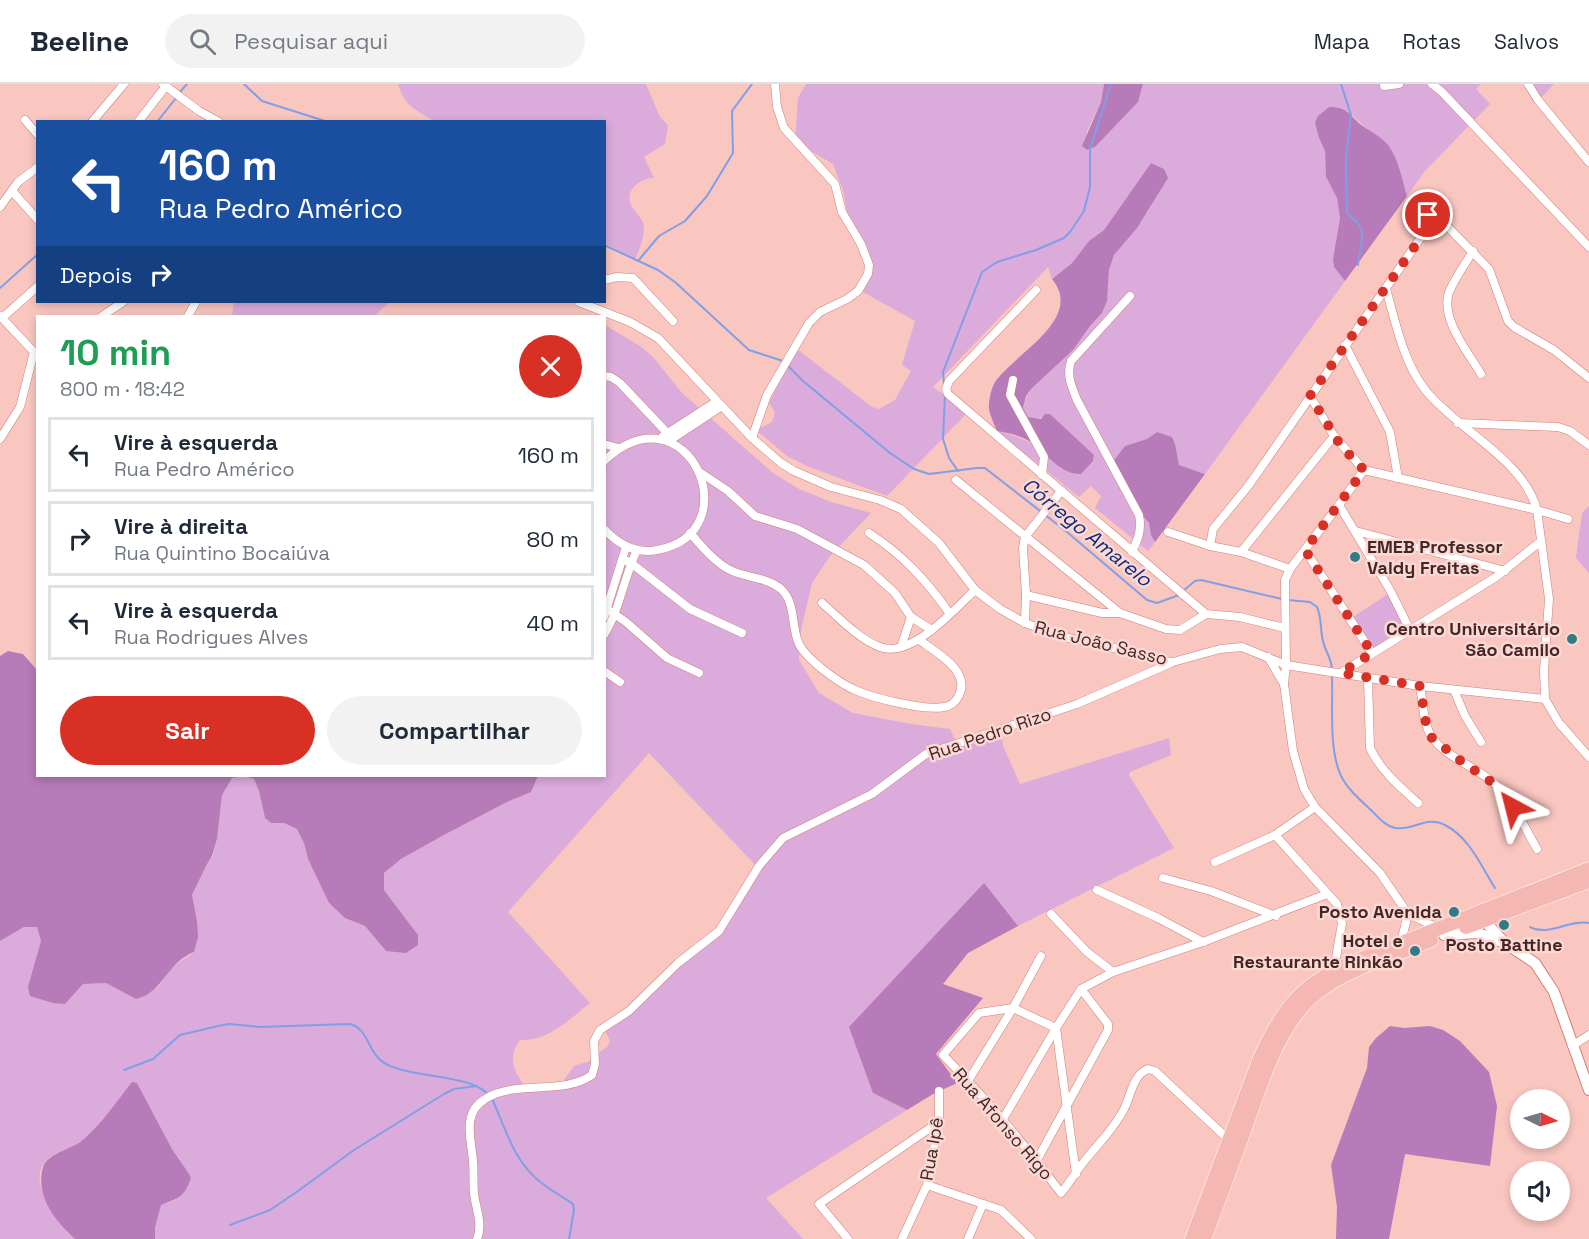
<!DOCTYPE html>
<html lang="pt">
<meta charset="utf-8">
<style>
:root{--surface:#fff;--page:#f2f2f3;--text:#1f2937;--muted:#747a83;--line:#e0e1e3;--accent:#d93025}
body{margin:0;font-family:"Space Grotesk",sans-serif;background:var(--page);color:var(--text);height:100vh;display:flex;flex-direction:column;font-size:22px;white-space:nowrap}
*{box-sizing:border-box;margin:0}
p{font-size:20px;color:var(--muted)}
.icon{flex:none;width:33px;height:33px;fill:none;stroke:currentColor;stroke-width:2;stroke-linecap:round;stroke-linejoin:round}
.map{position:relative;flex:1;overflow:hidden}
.sheet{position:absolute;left:36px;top:231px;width:570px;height:462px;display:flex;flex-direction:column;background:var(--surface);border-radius:0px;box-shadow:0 3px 9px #0003}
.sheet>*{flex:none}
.top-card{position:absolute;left:36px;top:36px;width:570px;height:183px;border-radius:0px;box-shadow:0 3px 9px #0003;background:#1a4fa0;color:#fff;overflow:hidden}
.needle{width:39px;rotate:95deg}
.buttons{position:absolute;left:1510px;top:1005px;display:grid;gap:12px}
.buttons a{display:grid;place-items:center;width:60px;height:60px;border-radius:50%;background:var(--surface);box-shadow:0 3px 9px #0003;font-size:30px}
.pin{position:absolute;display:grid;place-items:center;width:51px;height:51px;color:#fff;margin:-26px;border:3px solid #fff;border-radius:50%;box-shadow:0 2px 6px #0007}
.me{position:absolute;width:66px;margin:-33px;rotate:322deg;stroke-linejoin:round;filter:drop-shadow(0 0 4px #0008)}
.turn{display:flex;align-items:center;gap:21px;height:126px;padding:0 24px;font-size:27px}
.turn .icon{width:78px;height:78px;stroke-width:2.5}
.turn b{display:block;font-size:42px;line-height:51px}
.then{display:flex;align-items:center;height:57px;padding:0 24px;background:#0003;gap:12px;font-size:22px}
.round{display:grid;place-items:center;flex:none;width:63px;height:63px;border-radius:32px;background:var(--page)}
.overview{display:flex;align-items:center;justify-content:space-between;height:102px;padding:0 24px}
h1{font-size:36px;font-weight:700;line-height:45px;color:#1e9e55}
.button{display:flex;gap:12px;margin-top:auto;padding:12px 24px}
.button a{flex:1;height:69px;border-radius:36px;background:var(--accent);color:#fff;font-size:24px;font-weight:700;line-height:69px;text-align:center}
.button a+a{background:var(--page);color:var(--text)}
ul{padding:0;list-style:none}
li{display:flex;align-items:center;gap:18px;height:75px;margin:0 12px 9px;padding:0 12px;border:3px solid var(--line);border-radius:0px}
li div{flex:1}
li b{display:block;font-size:22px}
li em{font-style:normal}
header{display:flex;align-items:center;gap:36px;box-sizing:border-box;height:84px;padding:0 30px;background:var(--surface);border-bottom:2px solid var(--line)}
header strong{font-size:28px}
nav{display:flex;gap:33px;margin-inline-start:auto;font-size:21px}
.search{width:420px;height:54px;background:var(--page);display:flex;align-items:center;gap:15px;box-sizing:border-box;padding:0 21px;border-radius:33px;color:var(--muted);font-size:22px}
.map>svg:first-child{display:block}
</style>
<header>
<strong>Beeline</strong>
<div class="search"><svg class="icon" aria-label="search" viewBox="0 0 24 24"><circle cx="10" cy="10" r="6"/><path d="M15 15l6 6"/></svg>Pesquisar aqui</div>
<nav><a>Mapa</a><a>Rotas</a><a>Salvos</a></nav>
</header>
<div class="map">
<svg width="1589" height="1155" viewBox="0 0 1589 1155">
<rect width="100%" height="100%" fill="#f9c6c0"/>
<g fill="#daabdb" fill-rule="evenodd">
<path d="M398,0h248l14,33 8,8 -3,19 -21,13 10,21c-12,0 -28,10 -24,24 3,10 13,15 14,25 0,12 -5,23 -9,33l-30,-17 -1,-121 -170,-1c-19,-12 -29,-14 -36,-37z"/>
<path d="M806,0h298l-3,18 -14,29v19l8,-3 43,-45 5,-18h338l-5,5 14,15 -65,67 -18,25 -16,-45 -41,-38 -31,25 6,13 1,26 11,21 3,20 -7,41 1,8 11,14 -140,193 -26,-9 -22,-33 -10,7 -22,7 -10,31 4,11 30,35 2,12 4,7 -7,9 -53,-43 6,-12 -10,-10 -12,11 -82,-66c33,7 55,25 84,43l12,-13 1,-6 -44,-41c-8,4 -14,6 -22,3l-5,-9 4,-12 4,-7 42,-39 17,-24 12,-13 5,-12 2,-31 5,-15 34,-44 9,-16 -6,-32 -47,67 -15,11 -17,22 -20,16 -4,-12 -115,120 35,25 -81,84 -80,-30 -20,-10 -31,-26 16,-8 3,-10 -6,-9 28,-54 75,58 7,2 16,-9 16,-29 -9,-6 13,-44 -52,-29 7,-19 -22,-56 -5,-27 -10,-26 -38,-22 3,-44z"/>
<polygon points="1525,0 1554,0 1539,16"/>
<polygon points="234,218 389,218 375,232 232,232"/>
<path d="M605,241l35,21 13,11 29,36 91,80 26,16 32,13 40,11 -41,43 -18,27 -11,47 -2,30 20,33 34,20 58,11 39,5 6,13 45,-11 2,15 17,38 149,-46 2,17 -41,17 -1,3 45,73 -156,78 -34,-42 -111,209 34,17 -141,88 37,41h-648v-11l6,-23 15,-5 4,-40 -8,-11 -35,-66c-10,11 -21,22 -32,33 -7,8 -13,17 -22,24 -11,9 -30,11 -39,23 -16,23 16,61 31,76h-75v-298l24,-14h13l4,14 -4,13 28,50 18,-20 23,-1 30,16 22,-12 13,-19 23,-16 3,-31 -5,-26 14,-29 7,-10 4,-17 5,-44 9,-17 13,-2 10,3 5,12 6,27 6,5h13l13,6 7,14 4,16 21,44 16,15 20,8 21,25 32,-16 -34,-45v-17l17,-14 41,-23 65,-34 24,-10 7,-16h66zM649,669l112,118 -62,77 -95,80 6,13 -3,6 -9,6 -8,8 -16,5 -12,17h-20l-15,6c-12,-16 -21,-30 -7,-49 27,2 50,-21 70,-37l-82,-91z"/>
<polygon points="1589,422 1589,489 1576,474 1582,429"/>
<polygon points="1388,510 1405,543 1374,564 1353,533"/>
</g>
<g fill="#b67bb8">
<polygon points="1104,0 1143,0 1138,18 1095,63 1087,66 1082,62 1101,18"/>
<path d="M1329,23c17,0 19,6 31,17 8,6 16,10 23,16 14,11 19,39 24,56l-62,85 -11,-14 -1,-8 7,-41 -3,-20 -11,-21 -1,-26 -6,-13 -4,-15 3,-7z"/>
<path d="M1151,79l13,6 4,9 -31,50 -23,27 -5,15 -2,31 -5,12 -12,13 -17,24 -42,39 -5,7 -3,12 5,9 13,2 4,-5h5l44,41 -1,6 -12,13c-22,1 -35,-23 -52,-33 -10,-6 -21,-8 -32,-10 -3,-8 -9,-19 -8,-26 0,-7 3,-18 6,-23 19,-28 90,-63 57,-103l20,-16 17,-22 15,-11z"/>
<polygon points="1157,348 1172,353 1175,360 1179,381 1205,390 1155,458 1151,451 1149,439 1119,404 1112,379 1125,362 1147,355"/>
<path d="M8,567l15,3 14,16 1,106h500l-7,16 -24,10 -65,34 -41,23 -17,14v17l34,45v10l-12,8 -20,-2 -21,-25 -20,-8 -16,-15 -21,-44 -4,-16 -7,-14 -13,-6h-13l-6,-5 -6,-27 -5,-12 -10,-3 -12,2 -10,17 -5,44 -5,17 -6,10 -14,29 5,26 1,16 -4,15c-27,10 -31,41 -58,47l-30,-16 -23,1 -18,20 -12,-1 -23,-7 -2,-9 13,-46 -4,-14h-13l-24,14v-285z"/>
<polygon points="984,799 1018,842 968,869 943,900 983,914 936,970 957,999 933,1010 907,1026 873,1009 849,943"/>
<polygon points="1390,942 1404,944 1430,942 1443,946 1460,957 1489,988 1497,1022 1490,1082 1405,1070 1389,1155 1336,1155 1337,1123 1331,1081 1367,984 1369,963 1376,954"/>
<path d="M132,998l5,1 35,66 17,25 2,4c-7,20 -13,20 -30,27l-6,23v11h-80c-19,-18 -38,-40 -33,-68 1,-2 1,-6 3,-8 9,-12 28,-14 39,-24 18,-16 33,-38 48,-57z"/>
</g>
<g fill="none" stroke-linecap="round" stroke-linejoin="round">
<g stroke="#809fe6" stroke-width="2">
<polyline points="244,0 262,17 328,38"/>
<path d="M1341,0l10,31 -5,43 1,54c2,4 6,6 10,10 10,13 2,29 1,43"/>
<polyline points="179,9 187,0"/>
<polyline points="157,38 176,14"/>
<polyline points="604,161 658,186 675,198 749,266 783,277"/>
<polyline points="638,177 659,152 685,137 707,112 733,69 732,27 752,0"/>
<polyline points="0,204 38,170"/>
<polyline points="787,281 803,297 890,369 914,385 929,390 977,384 985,384 1067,448 1147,516 1157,519 1179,511"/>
<polyline points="944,301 943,288 982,188 997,178 1036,166 1064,154 1070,148 1084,127 1090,103 1090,65 1111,0"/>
<polyline points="945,310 943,355 949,374 958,387"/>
<polyline points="1183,507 1195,497 1201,496 1282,515"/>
<path d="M1288,516l22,2 7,5c5,11 3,23 6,34 2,10 9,18 9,29"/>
<path d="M1332,592c1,28 -3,68 7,95 5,15 20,28 32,39 6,6 15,17 25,18 17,3 31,-13 49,-3 25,13 36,41 50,63"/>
<path d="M1530,843c18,10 40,-8 59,-4"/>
<path d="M124,986l29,-11 27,-24 38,-9 11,-2 31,3 89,-3c20,3 18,30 37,40 26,14 82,10 102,30"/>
<path d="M493,1017c10,22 18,49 34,68 12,15 30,24 46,35l1,6 -5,29"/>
<polyline points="230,1141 270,1126 298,1107 354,1066 444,1010 454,1005 476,1002"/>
</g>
<g stroke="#cf817a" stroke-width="9">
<g id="street">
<polyline points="163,0 199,27 219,38"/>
<polyline points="1432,0 1441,7 1589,163"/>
<polyline points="1528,0 1538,16 1589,78"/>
<polyline points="1384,2 1399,0"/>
<polyline points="25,36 38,51"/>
<polyline points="92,38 124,0"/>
<polyline points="138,38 166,2"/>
<polyline points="12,107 38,136"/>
<polyline points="0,123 18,98 38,83"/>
<path d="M1473,167c-8,13 -18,27 -24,41 -9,27 19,60 32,82"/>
<polyline points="604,196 617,193 633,194 673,237"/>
<path d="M1386,205c10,34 17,73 40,102 33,40 98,69 111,119l12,89 -5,71 1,29 14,24 30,34"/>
<polyline points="1036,206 949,297 946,305 948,310 1206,530 1240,533 1285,544"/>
<path d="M1130,212l-59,65c-5,15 1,26 6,39l62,115c3,15 -1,24 -7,37"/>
<polyline points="579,218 630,238 658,254 752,354 781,379 794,387 831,403 880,416 901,425 939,459 975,506 1000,525 1025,539 1064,553 1132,568 1161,577 1173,578 1220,565 1242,563 1286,581 1420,602 1545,615"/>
<polyline points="0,232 34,268 20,323 0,355"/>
<polyline points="102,232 123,218"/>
<polyline points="188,232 196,218"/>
<polyline points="2,234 38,202"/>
<polyline points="1345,261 1390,348 1398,394"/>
<polyline points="604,292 611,293 620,299 672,354"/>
<polyline points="1013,296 1010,311 1044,373 1042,391"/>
<polyline points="1310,312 1334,352 1364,386"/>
<polyline points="1458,339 1558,343 1570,347 1589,361"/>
<polyline points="663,352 717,317"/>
<polyline points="752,354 767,311 809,239 820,228 847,215 858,207 868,190 869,181 861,160 842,128 835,100 784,44 777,23 775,0"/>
<polyline points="669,357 722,322"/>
<polyline points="604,360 618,364"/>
<path d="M604,377c84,-78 148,72 53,89 -21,4 -39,-6 -53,-21"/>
<polyline points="1364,386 1339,421 1290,485 1285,496 1286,581 1284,600 1293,667 1304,705 1315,723 1380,789 1408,830 1438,844"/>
<polyline points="1364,386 1537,426 1568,435"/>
<polyline points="701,389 728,407 755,432 797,445 864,481 895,509 911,533 901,563"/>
<polyline points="956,396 1120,529"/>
<polyline points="1339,421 1390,506 1410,546"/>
<polyline points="1356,447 1505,487"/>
<polyline points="1168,448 1210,462 1241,468 1290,485"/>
<path d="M690,449c12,13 24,29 40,37 16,8 37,7 51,19 15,13 10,39 18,55 8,16 40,39 56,46 18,8 70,21 89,17 7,-1 11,-4 14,-10 15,-25 -22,-45 -39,-57"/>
<path d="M869,449c34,22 58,48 81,81"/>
<polyline points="1210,462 1213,445 1249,401 1422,152 1430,129 1435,130 1489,185 1508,237 1514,243 1554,266 1589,294"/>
<polyline points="1305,466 1372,569"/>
<polyline points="1241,468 1334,352"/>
<polyline points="622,475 631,479 690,525 742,549"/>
<polyline points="1026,511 1102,529 1120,529 1166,545 1180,546 1206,530"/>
<path d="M822,519c16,14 38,37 58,44 31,12 75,-38 95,-57"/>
<polyline points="607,525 626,538 667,574 699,589"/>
<polyline points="604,533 626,463"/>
<polyline points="911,533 932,546"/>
<polyline points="1025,539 1026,511 1023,464 1025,453 1061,407"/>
<path d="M604,551c16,-26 20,-58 33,-85"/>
<polyline points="1268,573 1284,600"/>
<polyline points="604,587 620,598"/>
<polyline points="1341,589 1496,493 1540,458"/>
<path d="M1368,595l2,69c10,22 30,39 48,55"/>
<path d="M1420,602c3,15 3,37 11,50 14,22 49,32 66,50 17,18 28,42 40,63"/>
<polyline points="1454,606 1465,632 1481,658"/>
<polyline points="1275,751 1337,820 1342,839 1334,886"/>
<polyline points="1215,778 1275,751 1315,723"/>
<polyline points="1163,794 1211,807 1276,832"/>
<polyline points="1097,806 1158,834 1203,858"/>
<polyline points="1051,830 1087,868 1113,888"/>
<polyline points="1401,858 1408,830"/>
<polyline points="1572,962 1589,951"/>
<polyline points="968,997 1013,924 1041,872"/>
<polyline points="1003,1035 1056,944 1081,905 1113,888 1203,858 1327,810"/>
<polyline points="1037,1076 1108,946 1108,940 1081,905"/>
<path d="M1076,1090l-20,-146 -43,-20 -34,5 -36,42c43,44 82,89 118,138 9,-11 16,-23 25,-34 13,-16 27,-29 37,-48 8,-14 9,-36 25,-42l7,2 74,69"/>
<polyline points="927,1101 1001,1126 1031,1155"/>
<path d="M477,1155c6,-16 -1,-29 -3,-45 -1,-11 0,-22 -1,-33 -2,-23 -11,-48 12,-62 31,-20 77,-3 107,-24l3,-11 -1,-23 6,-11 29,-19 49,-48 41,-32 40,-65 24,-28 89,-44 54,-40 151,-50 94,-41"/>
<polyline points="848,1155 819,1120 939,1038"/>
<polyline points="902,1155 927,1101 939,1038 939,1007"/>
<polyline points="968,1155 983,1120"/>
</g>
</g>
<g stroke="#cf817a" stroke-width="12">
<g id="secondary">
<polyline points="1479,831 1505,859 1535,879 1554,908 1589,1006"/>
<polyline points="1444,851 1478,849 1502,858"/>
</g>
</g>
<g stroke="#fff" stroke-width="15">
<g id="highway">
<polyline points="1466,843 1589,797"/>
<path d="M1192,1155l68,-181c22,-47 38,-71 86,-93l243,-96"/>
<path d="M1204,1155c14,-36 27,-72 40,-108 16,-44 34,-107 71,-137 32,-26 78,-38 116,-54"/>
</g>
</g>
<use href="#street" stroke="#fff" stroke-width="8"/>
<use href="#secondary" stroke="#fff" stroke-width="10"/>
<use href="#highway" stroke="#f4b7b1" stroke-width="14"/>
</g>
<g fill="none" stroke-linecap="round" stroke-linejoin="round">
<polyline stroke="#d93025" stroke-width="10" stroke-dasharray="0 18" points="1428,131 1422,152 1310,312 1341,362 1364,386 1305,466 1372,569 1341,589 1420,602 1426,640 1431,653 1461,677 1496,701 1513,723"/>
</g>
<g fill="#337b83" stroke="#fad8d4" stroke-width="2">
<circle cx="1355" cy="473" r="6"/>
<circle cx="1572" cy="555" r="6"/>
<circle cx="1454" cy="828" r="6"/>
<circle cx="1504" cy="841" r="6"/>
<circle cx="1415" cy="867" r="6"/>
</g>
<g text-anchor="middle" stroke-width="5" stroke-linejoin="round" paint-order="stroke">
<g font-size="18" font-weight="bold" fill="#462624" stroke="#fad8d4" text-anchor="end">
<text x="1367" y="469" text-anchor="start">EMEB Professor<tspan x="1367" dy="21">Valdy Freitas</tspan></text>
<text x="1560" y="551">Centro Universitário<tspan x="1560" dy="21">São Camilo</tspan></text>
<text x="1442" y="834">Posto Avenida</text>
<text x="1403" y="863">Hotel e<tspan x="1403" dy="21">Restaurante Rinkão</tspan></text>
<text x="1504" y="867" text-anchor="middle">Posto Battine</text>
</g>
<g font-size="18" fill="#462624" stroke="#fad8d4">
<text transform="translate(1101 559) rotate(14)" y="6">Rua João Sasso</text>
<text transform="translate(990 650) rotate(-19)" y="6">Rua Pedro Rizo</text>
<text transform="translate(1003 1040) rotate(49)" y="6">Rua Afonso Rigo</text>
<text transform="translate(932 1065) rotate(-80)" y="6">Rua Ipê</text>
</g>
<g font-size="20" font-style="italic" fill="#0f2778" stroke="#fad8d4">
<text transform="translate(1087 448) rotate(39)" y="7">Córrego Amarelo</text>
</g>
</g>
</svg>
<div class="buttons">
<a><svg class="needle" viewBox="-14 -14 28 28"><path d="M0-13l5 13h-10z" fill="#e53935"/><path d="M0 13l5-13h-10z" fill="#747a83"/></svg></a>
<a><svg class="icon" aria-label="sound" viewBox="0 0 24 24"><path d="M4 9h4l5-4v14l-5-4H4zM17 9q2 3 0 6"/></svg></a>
</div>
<div class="pin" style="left:1428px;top:131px;background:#d93025"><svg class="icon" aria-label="arrive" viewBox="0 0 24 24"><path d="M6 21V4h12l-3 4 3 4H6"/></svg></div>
<svg class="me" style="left:1513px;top:723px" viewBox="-20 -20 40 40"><path d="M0-17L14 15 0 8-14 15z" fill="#d93025" stroke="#fff" stroke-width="4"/></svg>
<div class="top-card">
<div class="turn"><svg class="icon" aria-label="left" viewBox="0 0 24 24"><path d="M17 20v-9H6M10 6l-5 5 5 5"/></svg><div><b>160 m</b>Rua Pedro Américo</div></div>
<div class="then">Depois<svg class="icon" aria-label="right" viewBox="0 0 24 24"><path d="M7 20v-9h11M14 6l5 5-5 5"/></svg></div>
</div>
<section class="sheet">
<div class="overview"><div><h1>10 min</h1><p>800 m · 18:42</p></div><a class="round" style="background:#d93025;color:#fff"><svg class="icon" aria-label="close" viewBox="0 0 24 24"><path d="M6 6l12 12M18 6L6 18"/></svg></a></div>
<ul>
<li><svg class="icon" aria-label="left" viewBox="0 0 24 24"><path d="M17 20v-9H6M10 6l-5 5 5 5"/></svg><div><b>Vire à esquerda</b><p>Rua Pedro Américo</p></div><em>160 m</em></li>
<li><svg class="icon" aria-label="right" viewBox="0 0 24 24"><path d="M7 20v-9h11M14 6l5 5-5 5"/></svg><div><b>Vire à direita</b><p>Rua Quintino Bocaiúva</p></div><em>80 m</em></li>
<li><svg class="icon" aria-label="left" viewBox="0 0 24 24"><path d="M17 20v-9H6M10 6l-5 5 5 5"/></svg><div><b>Vire à esquerda</b><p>Rua Rodrigues Alves</p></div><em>40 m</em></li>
</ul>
<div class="button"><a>Sair</a><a>Compartilhar</a></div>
</section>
</div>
